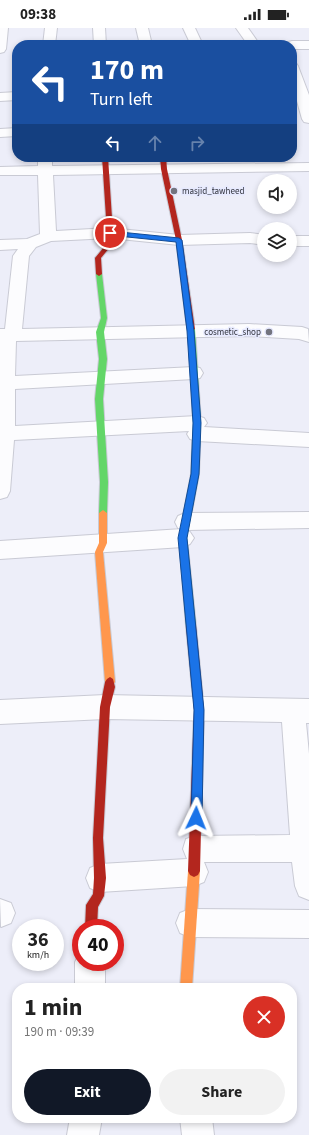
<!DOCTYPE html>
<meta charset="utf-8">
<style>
:root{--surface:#fff;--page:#f2f2f2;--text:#222;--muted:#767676;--accent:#111827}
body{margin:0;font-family:"Source Sans 3",sans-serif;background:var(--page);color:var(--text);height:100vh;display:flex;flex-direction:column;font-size:15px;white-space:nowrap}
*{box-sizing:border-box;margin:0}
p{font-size:13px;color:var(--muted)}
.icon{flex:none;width:22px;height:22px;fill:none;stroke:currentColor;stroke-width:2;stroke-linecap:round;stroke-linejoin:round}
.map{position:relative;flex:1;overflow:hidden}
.side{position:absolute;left:12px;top:955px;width:285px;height:140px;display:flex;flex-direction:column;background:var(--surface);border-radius:16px;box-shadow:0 2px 6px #0003}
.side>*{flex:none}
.guide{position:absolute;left:12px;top:12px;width:285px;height:122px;border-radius:16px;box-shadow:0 2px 6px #0003;background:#1a4fa0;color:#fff;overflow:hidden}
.fabs{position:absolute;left:257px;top:146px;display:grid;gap:8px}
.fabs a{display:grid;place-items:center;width:40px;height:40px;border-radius:50%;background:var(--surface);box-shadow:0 2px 6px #0003;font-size:20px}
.speed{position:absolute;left:12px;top:891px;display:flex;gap:8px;font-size:20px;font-weight:700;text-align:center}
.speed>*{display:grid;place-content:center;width:52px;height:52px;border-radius:50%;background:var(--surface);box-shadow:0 2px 6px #0003;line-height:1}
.speed small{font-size:10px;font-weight:400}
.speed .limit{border:6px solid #d22;background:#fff;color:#111}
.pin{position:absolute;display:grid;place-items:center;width:34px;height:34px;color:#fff;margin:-17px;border:2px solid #fff;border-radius:50%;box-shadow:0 1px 4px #0007}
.me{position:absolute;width:44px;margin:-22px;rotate:2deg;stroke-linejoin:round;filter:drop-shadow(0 0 3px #0008)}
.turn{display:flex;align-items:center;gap:14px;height:84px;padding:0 12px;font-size:18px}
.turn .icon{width:52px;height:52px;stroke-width:2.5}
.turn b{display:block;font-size:28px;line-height:34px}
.lanes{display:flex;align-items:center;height:38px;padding:0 12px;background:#0003;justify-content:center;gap:20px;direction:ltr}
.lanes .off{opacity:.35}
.round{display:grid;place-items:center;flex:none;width:42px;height:42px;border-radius:21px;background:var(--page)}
.summary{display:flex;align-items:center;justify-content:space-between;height:68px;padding:0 12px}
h1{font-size:24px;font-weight:700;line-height:30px}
.primary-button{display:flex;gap:8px;margin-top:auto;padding:8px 12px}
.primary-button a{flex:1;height:46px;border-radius:24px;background:var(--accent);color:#fff;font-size:16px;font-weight:700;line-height:46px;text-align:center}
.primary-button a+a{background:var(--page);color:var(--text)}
.status{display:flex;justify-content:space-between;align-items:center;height:28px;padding:0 20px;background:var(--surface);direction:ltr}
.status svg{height:11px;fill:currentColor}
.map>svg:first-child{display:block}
</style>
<div class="status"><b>09:38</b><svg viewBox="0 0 49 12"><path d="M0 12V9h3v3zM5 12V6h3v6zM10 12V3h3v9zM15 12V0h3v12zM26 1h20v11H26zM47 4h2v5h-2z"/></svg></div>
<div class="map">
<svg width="309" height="1107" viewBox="0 0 309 1107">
<rect width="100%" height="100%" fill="#edeef9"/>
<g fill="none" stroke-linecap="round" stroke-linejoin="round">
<g stroke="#c9cad4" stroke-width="2">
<g id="street">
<polygon points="0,0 8,0 6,21 4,24 0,25"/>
<polygon points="45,0 57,0 55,17 43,17"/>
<polygon points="93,0 105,0 106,17 94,17"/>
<polygon points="136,0 148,0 152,17 140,17"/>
<polygon points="183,0 195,0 203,17 191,17"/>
<polygon points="236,0 248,0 260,17 248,17"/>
<polygon points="292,13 309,13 309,21 292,21 292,17 286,17 288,14"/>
<polygon points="292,34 296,35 298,38 309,67 309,95 304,94 302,91 292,55"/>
<polygon points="17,64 17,72 0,73 0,65"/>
<polygon points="17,100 17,108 0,109 0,101"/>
<polygon points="38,129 52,129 52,138 309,135 309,143 53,147 56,203 110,200 179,207 250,205 264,207 264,217 250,215 179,217 110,210 51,213 36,219 29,228 22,301 249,296 302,299 308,301 309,314 299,311 249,308 16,313 15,348 194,339 200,340 203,345 200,350 194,351 15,361 15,398 197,388 204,390 207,395 204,399 309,405 309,419 197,413 190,411 187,406 189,403 14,412 10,463 7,469 0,471 0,301 5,301 13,228 18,221 0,222 0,212 27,211 40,206 38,147 0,147 0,139 38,138"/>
<rect x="290" y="208" width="19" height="10"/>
<polygon points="309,484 309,500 187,502 190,504 194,510 190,516 183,519 0,531 0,513 182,501 178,500 175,494 178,488 185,485"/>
<polygon points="105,667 309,671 309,695 306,695 309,726 309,872 299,868 295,858 292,834 204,834 208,844 204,854 194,858 100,864 90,860 86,850 90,840 100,836 187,831 183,821 186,811 196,808 290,807 282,694 105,691 0,696 0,672"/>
<polygon points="0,871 11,875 15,885 11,895 1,899"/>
<polygon points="190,881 309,882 309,910 190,909 180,905 176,895 180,885"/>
<polygon points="81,923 81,934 105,934 105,960 75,960 75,934"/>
<polygon points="70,1090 102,1090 99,1107 67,1107"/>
<polygon points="180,1090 212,1090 214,1107 182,1107"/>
</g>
</g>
<g stroke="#c9cad4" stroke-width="2">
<g id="fast">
<polygon points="99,244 102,246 107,290 104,304 107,331 103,371 108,454 107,485 103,488 99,485 100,454 95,371 99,331 96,304 101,290 96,246"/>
<polygon points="188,299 191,299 195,301 201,395 199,446 187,510 196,598 194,601 191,602 188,601 186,598 179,510 191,446 193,395"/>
</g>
</g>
<g stroke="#c9cad4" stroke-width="2">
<g id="slow">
<polygon points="103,482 107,485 107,515 103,524 115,654 113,657 110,659 107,657 105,654 95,524 99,515 99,485"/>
<polygon points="194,837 198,839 200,843 192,960 180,960 188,843 190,839"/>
</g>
</g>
<g stroke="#c9cad4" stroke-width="2">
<g id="jam">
<polygon points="102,129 108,129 113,205 110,219 101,230 102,246 99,248 96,246 95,230 104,219 107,205"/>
<polygon points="160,129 166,129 167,141 182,212 195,301 191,303 187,301 176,212 161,141"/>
<polygon points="191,594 194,595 196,598 204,682 200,843 198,847 194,849 190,847 188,843 194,682 186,598 188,595"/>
<polygon points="110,649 113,651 115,659 110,679 103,810 106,850 104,868 98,879 97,900 85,900 86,877 93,866 94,850 93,810 100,679 105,654 107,651"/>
</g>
</g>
<use href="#street" fill="#fcfcfe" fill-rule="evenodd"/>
<use href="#fast" fill="#63d668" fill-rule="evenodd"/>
<use href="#slow" fill="#ff974d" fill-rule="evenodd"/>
<use href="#jam" fill="#b3261e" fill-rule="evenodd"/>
</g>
<polygon fill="#1a73e8" stroke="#114b97" points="110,203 179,210 182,212 194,303 201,395 199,446 187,510 204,682 202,790 200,794 196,796 193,794 191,790 194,682 178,510 191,446 193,395 187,303 176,214 108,207 107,205"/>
<g fill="#73747f" stroke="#e7eaff" stroke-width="1.5">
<circle cx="174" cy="163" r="4"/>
<circle cx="269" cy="304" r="4"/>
</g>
<g text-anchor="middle" stroke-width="3" stroke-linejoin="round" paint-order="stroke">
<g font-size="9" fill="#31333d" stroke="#e7eaff" text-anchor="start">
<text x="182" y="166">masjid_tawheed</text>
<text x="261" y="307" text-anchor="end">cosmetic_shop</text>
</g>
</g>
</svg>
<div class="fabs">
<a><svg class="icon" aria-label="sound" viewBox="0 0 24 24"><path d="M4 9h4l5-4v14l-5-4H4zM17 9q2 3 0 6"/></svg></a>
<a><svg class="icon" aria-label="layers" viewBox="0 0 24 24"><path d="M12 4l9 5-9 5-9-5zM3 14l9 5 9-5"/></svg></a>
</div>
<div class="speed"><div>36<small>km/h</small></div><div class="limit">40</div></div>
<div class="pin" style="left:110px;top:205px;background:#d93025"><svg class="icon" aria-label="arrive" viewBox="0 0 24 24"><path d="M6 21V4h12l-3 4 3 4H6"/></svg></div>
<svg class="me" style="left:196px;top:790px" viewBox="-20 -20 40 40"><path d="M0-17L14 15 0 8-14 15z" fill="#1a73e8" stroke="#fff" stroke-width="4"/></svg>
<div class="guide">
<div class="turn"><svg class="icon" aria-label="left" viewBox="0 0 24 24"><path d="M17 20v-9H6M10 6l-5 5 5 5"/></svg><div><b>170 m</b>Turn left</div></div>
<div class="lanes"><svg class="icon" aria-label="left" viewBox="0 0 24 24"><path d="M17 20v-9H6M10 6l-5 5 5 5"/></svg><svg class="icon off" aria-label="ahead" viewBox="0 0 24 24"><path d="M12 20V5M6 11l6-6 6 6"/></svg><svg class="icon off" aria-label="right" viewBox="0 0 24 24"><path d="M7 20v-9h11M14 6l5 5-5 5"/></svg></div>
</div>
<section class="side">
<div class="summary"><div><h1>1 min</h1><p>190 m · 09:39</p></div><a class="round" style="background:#d93025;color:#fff"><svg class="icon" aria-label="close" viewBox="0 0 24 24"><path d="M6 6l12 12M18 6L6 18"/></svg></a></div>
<div class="primary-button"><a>Exit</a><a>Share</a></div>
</section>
</div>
